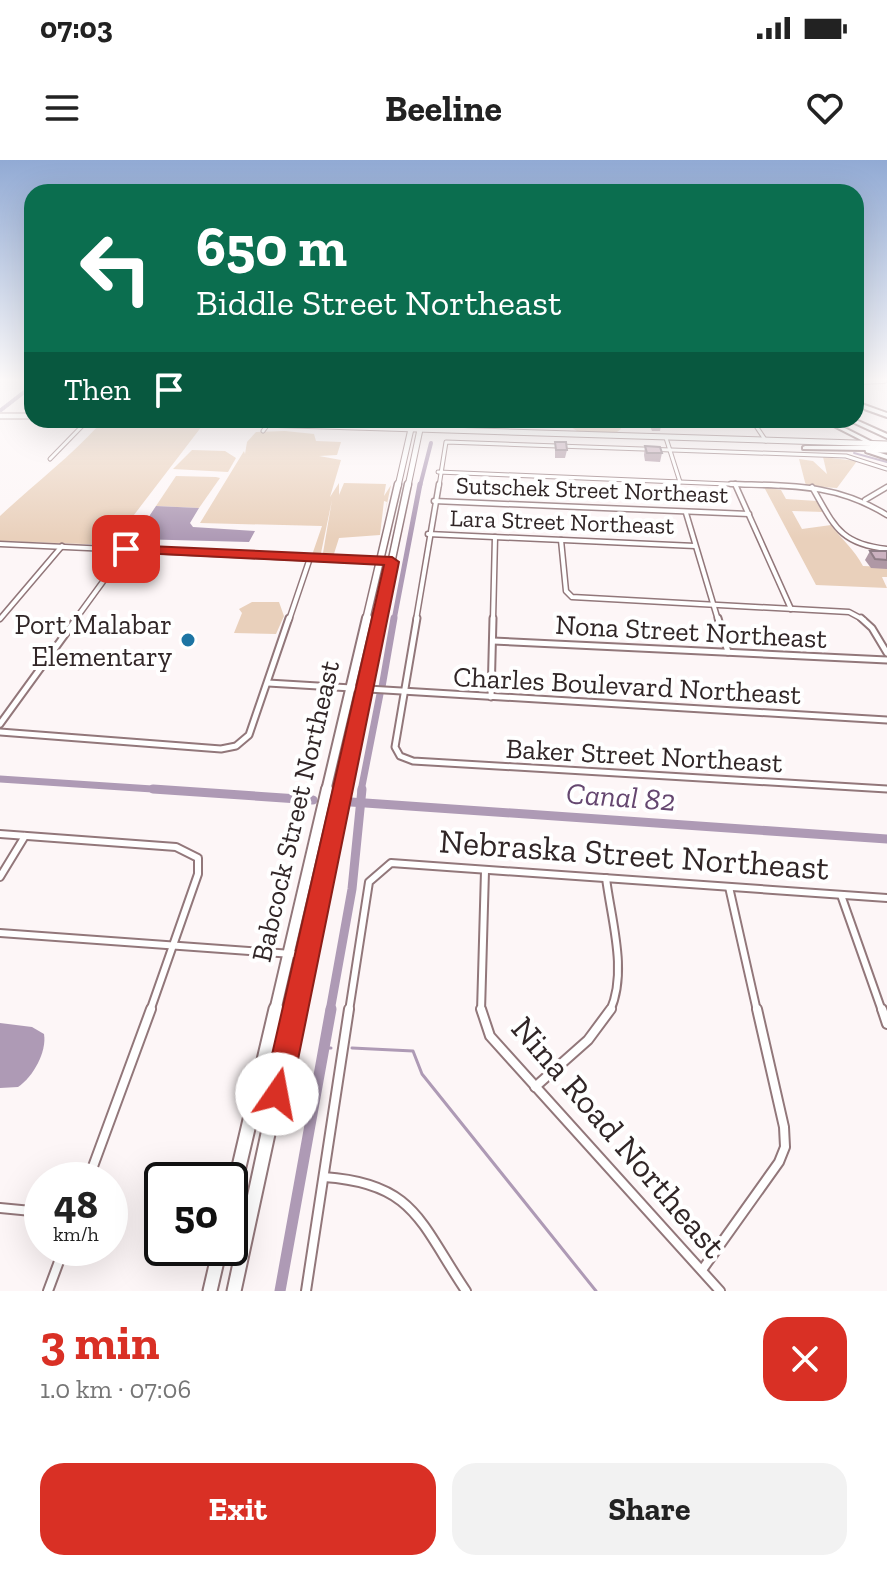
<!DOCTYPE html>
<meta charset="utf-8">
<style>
:root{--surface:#fff;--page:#f2f2f2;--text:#222;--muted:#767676;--accent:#d93025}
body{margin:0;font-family:"Zilla Slab",serif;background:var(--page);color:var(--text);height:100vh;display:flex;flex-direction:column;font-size:30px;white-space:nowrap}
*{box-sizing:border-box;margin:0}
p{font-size:26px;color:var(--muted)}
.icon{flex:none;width:44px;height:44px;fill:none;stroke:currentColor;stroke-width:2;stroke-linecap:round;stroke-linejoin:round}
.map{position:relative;height:1131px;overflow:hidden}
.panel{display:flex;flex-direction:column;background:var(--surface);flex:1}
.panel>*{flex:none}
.guide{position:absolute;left:24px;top:24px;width:840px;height:244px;border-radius:24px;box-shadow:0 8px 32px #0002;background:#0b6e4f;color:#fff;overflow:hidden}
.speed{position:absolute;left:24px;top:1002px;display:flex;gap:16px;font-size:40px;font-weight:700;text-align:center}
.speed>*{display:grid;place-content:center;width:104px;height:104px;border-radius:50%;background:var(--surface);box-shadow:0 8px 32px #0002;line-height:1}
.speed small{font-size:20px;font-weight:400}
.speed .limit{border:4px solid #111;border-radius:12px;background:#fff;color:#111}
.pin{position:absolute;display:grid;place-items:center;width:68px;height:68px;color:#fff;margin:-34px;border-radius:16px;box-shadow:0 4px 12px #0006}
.me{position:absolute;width:88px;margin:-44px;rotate:12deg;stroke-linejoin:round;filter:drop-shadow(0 0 6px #0008)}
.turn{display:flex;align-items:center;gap:28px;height:168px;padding:0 40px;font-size:36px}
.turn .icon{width:104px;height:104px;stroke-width:2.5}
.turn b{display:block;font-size:56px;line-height:68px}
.then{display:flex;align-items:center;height:76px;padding:0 40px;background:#0003;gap:16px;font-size:30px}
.round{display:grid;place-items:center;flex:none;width:84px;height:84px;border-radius:24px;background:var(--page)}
.overview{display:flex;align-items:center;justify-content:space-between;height:136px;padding:0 40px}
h1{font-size:48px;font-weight:700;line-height:60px;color:var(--accent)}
.action{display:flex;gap:16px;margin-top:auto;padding:16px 40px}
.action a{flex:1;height:92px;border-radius:24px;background:var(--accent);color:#fff;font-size:32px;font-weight:700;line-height:92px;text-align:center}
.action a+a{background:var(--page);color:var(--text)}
.status{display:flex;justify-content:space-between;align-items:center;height:56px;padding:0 40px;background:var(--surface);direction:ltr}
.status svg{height:22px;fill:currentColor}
header{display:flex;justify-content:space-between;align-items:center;height:104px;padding:0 40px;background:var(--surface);font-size:36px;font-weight:700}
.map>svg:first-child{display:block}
</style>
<div class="status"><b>07:03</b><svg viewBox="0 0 49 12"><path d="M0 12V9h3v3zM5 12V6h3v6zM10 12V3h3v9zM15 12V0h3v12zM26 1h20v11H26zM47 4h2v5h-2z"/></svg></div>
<header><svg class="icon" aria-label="menu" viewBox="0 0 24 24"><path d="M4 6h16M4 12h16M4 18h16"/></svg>Beeline<svg class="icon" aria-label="heart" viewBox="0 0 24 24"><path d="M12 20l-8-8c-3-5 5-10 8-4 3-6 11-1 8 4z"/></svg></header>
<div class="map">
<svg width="887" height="1131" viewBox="0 0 887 1131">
<rect width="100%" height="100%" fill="#fdf6f7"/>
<g fill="#e9d0bb">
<polygon points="570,260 611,260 618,262 621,269 613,275 580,273 568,265"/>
<path d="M115,264l87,2 -91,119 -111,-4v-25c33,-31 69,-58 99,-91z"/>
<polygon points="285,271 314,274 316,281 341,282 337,295 319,296 341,300 330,337 339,323 339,335 344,323 386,324 384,336 391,325 384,358 387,342 384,341 380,375 339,378 333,397 323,393 332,340 321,393 323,396 312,395 322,366 200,363 244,291 245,294 247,282 256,272"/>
<polygon points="192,290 225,291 236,298 228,312 173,309"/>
<polygon points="823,297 857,301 837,328 806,326 799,299 813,301 827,314"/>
<polygon points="176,316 216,317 220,318 199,348 156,346"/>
<path d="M764,327l17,3 5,9 31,2 7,11 -32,-1 10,18 29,-4c11,15 23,24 32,41l24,1v10h-5l5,11 -71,-3z"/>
<polygon points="252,442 279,442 284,456 276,474 234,473 242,453 239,449"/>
</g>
<g fill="#ae9ab5">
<polygon points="156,346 199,348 190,363 193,367 255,371 249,382 134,379"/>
<path d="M0,863l32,4 12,7c3,18 -11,43 -26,53l-18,1z"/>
</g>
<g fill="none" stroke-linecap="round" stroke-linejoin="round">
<polyline stroke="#ae9ab5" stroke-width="2" points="854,293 887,302"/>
<g stroke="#ae9ab5" stroke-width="3">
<polyline points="324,888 331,888"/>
<polyline points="352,888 413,891 422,914 596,1131"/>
</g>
<g stroke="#ae9ab5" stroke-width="4">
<polyline points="1,250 32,226"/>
<polyline points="429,265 431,260"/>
<polyline points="420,326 431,283"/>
</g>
<polyline stroke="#ae9ab5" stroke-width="5" points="394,460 420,324"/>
<g stroke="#ae9ab5" stroke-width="7">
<polyline points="382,527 394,458"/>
<polyline points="0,619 183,631"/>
<polyline points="361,631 380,534"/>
</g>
<g stroke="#ae9ab5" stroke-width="9">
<polyline points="153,629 313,640"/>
<polyline points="351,642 887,679"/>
<polyline points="330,851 352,729 362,629"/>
</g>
<polyline stroke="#ae9ab5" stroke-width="11" points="280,1131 331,849"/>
<g stroke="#92777a" stroke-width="5">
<g id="minor-far4">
<polyline points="752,260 766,281"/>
<polyline points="263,271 266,267"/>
<polyline points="666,278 680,322"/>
<polyline points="50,299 88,260"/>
<polyline points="438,312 779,326"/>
<polyline points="439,326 446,282 846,296 887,309"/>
</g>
</g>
<g stroke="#92777a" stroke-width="7">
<g id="minor-far3">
<path d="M731,324c59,2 104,-1 156,31"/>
<polyline points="735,324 791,449"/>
<path d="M812,327c22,38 27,57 75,62"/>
<polyline points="865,340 887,327"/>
<polyline points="434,341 749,354"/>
<polyline points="686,353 718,460"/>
<polyline points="428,374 695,386"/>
<polyline points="561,380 566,431 572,437 849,452 864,460"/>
<polyline points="0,384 392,402"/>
<polyline points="0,459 62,386"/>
<polyline points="75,460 126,390"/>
<polyline points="289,460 310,398"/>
<polyline points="416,460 439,324"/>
<polyline points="493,460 495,377"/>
</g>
</g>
<g stroke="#92777a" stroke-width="9">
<g id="minor-far2">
<polyline points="417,458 395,587 400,596 413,601 887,629"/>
<polyline points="718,458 728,492"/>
<polyline points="861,458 872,468 887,493"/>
<polyline points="493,481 887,500"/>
<polyline points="268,523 887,560"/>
<polyline points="491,537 493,458"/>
<polyline points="0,564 77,458"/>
<polyline points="0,572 221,589 236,586 249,575 289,458"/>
</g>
</g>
<g stroke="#92777a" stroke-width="10">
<g id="minor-far1">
<polyline points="0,674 176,687 198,698 198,714 150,851"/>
<polyline points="0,717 25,676"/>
<path d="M606,718c5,41 22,94 4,133"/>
<polyline points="729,727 757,851"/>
<polyline points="841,735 882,851"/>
<polyline points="0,773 306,795"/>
<polyline points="349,851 369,722 391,703 887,738"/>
<polyline points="481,851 485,711"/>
</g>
</g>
<g stroke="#92777a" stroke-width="12">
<g id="minor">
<polyline points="481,849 490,876 720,1131"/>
<polyline points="882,849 887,864"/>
<polyline points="535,927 588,880 611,849"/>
<path d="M324,1017c91,6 96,46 142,114"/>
<polyline points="88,1020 151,849"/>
<polyline points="0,1048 42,1052"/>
<polyline points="702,1110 779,1002 785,987 784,967 757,849"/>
<polyline points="48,1131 64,1088"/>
<polyline points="306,1131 349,849"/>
</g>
</g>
<g stroke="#92777a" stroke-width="6">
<polyline id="tertiary" points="856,222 884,221"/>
</g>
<g stroke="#92777a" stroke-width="7">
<g id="secondary-far4">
<polyline points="868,290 887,290"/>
<polyline points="398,326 413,260"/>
<polyline points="408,326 422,260"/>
</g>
</g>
<g stroke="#92777a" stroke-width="9">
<g id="secondary-far3">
<polyline points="366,460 398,324"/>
<polyline points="379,460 408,324"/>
</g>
</g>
<g stroke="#92777a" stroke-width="12">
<g id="secondary-far2">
<polyline points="326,631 367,458"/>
<polyline points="342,631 379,458"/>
</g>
</g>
<g stroke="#92777a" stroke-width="14">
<g id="secondary-far1">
<polyline points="275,851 327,629"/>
<polyline points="294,851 342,629"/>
</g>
</g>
<g stroke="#92777a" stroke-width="17">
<g id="secondary">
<polyline points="230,1045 276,849"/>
<polyline points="210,1131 220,1088"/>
<polyline points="234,1131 295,849"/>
</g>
</g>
<g stroke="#92777a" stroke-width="7">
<g id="primary">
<polyline points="0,256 32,256"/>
<polyline points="135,260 887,284"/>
</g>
</g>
<g stroke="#92777a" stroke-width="4">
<g id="motorway">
<polygon points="856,242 887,253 887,257 856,246"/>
<polygon points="822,260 829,260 880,286 887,286 887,290 871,290 887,295 887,299 866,292 866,290 803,289 803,287 805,286 873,286"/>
<polygon points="848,260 856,260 887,274 887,278"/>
</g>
</g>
<use href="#minor-far4" stroke="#fff" stroke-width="3"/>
<use href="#minor-far3" stroke="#fff" stroke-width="4"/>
<use href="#minor-far2" stroke="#fff" stroke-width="5"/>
<use href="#minor-far1" stroke="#fff" stroke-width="6"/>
<use href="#minor" stroke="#fff" stroke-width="8"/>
<use href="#tertiary" stroke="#fff" stroke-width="4"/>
<use href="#secondary-far4" stroke="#fff" stroke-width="5"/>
<use href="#secondary-far3" stroke="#fff" stroke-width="6"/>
<use href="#secondary-far2" stroke="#fff" stroke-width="8"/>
<use href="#secondary-far1" stroke="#fff" stroke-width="10"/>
<use href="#secondary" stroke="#fff" stroke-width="13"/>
<use href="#primary" stroke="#fff" stroke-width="5"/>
<use href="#motorway" fill="#fff" fill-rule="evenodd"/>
</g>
<g fill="#af98a5">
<polygon points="650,260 659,260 661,266 660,271 652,271 649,264"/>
<polygon points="555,282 567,290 565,298 555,298"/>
<polygon points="645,286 662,293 660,302 645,301 644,295"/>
<polygon points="870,391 887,391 887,409 871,408 865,400"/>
</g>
<g fill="#cbb1c0" stroke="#8e7c86" stroke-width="2">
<polygon points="651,260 659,260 661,266 653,266"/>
<polygon points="555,282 566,282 567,290 556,290"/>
<polygon points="645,286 660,287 662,293 647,293"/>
<polygon points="870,391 887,391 887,400 875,399"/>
</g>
<linearGradient id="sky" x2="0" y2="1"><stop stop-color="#91aad4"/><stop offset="0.58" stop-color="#fefbfb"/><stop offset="1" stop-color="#fefbfb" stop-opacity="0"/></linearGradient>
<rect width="887" height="379" fill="url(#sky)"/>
<polygon fill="#d93025" stroke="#8d1f18" stroke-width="2" points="126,385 392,397 399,402 291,934 287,944 277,948 267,944 263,934 384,405 121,392 121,386"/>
<circle fill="#1d74a3" stroke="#fff" stroke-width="3" cx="188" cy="480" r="8"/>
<g text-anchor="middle" stroke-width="8" stroke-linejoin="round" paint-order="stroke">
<g font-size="24" fill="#312627" stroke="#fff">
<text transform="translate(592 330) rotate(2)" y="8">Sutschek Street Northeast</text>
<text transform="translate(562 362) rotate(2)" y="8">Lara Street Northeast</text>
</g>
<g font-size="28" fill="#312627" stroke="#fff" text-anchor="end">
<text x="172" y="474">Port Malabar<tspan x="172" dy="32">Elementary</tspan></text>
</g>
<g font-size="28" fill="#312627" stroke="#fff">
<text transform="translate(691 471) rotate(3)" y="10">Nona Street Northeast</text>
<text transform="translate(627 525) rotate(3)" y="10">Charles Boulevard Northeast</text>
<text transform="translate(644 595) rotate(3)" y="10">Baker Street Northeast</text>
<text transform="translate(295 651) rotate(-77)" y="10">Babcock Street Northeast</text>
</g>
<g font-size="30" font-style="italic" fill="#654770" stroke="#fff">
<text transform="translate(621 637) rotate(4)" y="10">Canal 82</text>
</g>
<g font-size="34" fill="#312627" stroke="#fff">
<text transform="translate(634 694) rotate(4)" y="12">Nebraska Street Northeast</text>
<text transform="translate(619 977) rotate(49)" y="12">Nina Road Northeast</text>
</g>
</g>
</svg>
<div class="speed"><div>48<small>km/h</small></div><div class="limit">50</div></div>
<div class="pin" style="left:126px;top:389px;background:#d93025"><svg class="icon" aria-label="arrive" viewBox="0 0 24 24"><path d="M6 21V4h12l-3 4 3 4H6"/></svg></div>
<svg class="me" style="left:277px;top:934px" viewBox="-20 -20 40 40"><circle r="19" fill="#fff"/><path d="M0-13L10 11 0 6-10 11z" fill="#d93025"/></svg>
<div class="guide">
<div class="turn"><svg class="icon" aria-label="left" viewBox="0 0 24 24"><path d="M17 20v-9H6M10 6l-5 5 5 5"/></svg><div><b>650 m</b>Biddle Street Northeast</div></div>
<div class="then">Then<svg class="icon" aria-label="arrive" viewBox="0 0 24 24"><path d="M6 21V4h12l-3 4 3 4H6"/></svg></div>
</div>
</div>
<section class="panel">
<div class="overview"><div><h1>3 min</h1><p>1.0 km · 07:06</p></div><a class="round" style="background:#d93025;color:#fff"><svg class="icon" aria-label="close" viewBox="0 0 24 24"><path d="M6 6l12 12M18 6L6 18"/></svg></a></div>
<div class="action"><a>Exit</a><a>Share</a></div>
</section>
